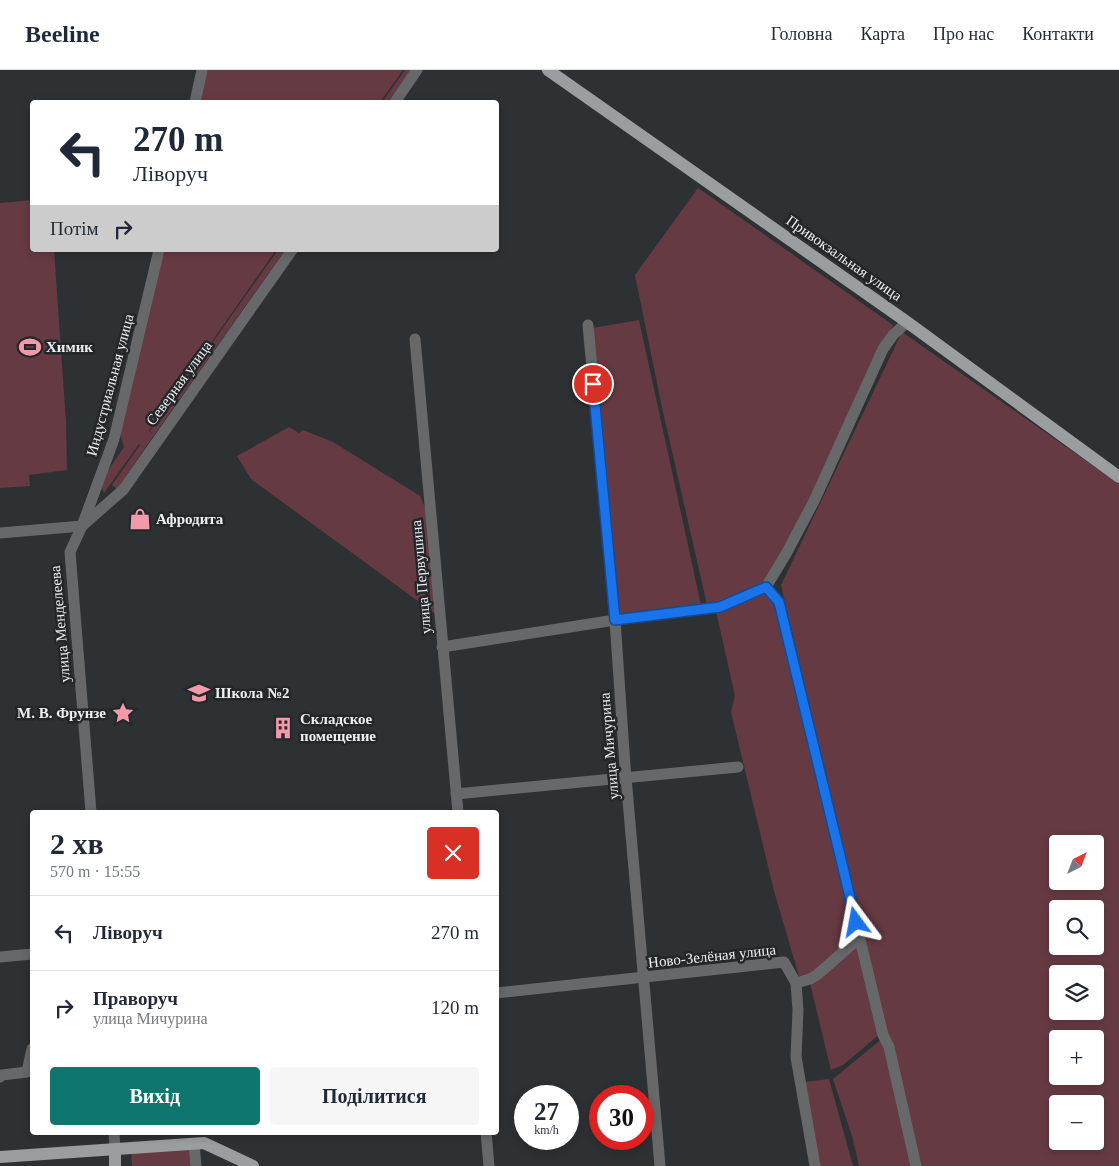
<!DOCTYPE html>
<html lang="uk">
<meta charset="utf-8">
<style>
:root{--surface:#fff;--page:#f6f6f7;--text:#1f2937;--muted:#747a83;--line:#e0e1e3;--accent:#0f766e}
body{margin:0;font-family:"Times New Roman",serif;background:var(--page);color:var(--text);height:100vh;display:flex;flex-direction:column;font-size:19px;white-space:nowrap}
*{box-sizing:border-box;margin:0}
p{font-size:16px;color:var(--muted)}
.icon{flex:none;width:28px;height:28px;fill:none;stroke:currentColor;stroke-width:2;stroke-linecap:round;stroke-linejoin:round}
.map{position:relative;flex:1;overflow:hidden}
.drawer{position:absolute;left:30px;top:740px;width:469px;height:325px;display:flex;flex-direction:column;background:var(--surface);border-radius:5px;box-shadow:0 2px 8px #0003}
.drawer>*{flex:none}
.guide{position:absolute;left:30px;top:30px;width:469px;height:152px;border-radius:5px;box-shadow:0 2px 8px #0003;background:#fff;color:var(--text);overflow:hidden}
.needle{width:32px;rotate:42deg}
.buttons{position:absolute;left:1049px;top:765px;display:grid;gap:10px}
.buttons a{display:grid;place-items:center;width:55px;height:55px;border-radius:5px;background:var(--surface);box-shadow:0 2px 8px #0003;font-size:25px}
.speed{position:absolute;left:514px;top:1015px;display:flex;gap:10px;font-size:25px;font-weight:700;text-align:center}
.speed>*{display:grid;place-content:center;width:65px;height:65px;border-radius:50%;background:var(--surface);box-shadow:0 2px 8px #0003;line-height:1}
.speed small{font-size:12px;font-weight:400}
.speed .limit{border:8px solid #d22;background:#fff;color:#111}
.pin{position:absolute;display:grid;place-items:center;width:42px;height:42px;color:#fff;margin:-21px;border:2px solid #fff;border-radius:50%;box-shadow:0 1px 5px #0007}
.me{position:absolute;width:55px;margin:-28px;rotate:347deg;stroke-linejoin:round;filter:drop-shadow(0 0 4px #0008)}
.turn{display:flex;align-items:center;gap:18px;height:105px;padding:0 20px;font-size:22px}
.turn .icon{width:65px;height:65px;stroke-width:2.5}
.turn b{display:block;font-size:35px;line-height:42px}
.then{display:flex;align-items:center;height:48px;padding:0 20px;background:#0003;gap:10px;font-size:19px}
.round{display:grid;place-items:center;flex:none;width:52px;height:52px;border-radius:5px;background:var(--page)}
.head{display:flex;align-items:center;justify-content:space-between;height:85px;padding:0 20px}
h1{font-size:30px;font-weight:600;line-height:38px}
.cta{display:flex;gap:10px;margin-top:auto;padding:10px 20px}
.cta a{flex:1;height:58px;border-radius:5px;background:var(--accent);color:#fff;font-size:20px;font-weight:600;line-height:58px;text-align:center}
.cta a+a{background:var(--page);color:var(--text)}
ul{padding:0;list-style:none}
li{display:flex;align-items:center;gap:15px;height:75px;padding:0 20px;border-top:1px solid var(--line)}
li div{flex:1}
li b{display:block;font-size:19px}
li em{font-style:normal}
header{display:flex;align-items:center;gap:30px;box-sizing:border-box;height:70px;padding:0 25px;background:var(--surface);border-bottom:1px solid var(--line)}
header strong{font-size:24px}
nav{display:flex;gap:28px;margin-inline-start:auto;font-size:18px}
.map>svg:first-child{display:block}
</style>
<header>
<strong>Beeline</strong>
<nav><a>Головна</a><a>Карта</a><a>Про нас</a><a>Контакти</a></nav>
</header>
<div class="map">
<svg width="1119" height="1096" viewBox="0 0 1119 1096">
<rect width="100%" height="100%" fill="#2e3133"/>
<g fill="#663a43" fill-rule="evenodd">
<polygon points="207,0 403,0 380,32 199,32"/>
<polygon points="405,0 411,0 388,32 382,32"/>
<polygon points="698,118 893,255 810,431 764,515 718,533 707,535 661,333 635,205"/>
<polygon points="32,130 32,180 54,180 66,352 67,400 29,405 30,416 0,418 0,133"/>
<polygon points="163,180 276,180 149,361 154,365 150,361 278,180 285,180 145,378 139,374 104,423 101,415 107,402 124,377 119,361"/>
<polygon points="639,250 701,535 619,546 593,258"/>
<path d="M902,262l217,152v682h-200l-138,-581zM1058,774h37v37h-37zM1058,839h37v37h-37zM1058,904h37v37h-37zM1058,969h37v37h-37zM1058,1034h37v37h-37z"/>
<polygon points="289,357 299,363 303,360 333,372 420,426 426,440 437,545 251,409 237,386"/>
<polygon points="140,375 145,378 117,419 112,415"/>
<polygon points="766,523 776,532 856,867 809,908 799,906 774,821 731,642 735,626 716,541"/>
<polygon points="859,875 881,963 843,995 831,1000 810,913"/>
<polygon points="883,968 914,1096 859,1096 853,1069 833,1009"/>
<polygon points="829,1009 853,1096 819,1096 804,1012"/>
<polygon points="194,1074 196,1096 132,1096 131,1078"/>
</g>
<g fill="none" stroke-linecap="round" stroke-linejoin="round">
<g stroke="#676869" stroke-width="11">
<polyline points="195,32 202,0"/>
<polyline points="395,32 417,0"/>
<polyline points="588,255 615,550 625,696 660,1096"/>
<polyline points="415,269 458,742"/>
<polyline points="83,455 123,420 292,180"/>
<polyline points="0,463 82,456"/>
<polyline points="766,517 779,532 883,965 889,977 916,1096"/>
<polyline points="442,577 615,550 720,537 749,525 766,517 786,484 814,431 883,279 893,265 907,252"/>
<polyline points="456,724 738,697"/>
<polyline points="91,742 70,482 82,456 114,369 159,180"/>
<polyline points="0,887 32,884"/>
<polyline points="796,913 810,909 817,905 859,868"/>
<polyline points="496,923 784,892 796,913 798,940 796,987 815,1096"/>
<polyline points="0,1007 2,1005 27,1002 32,979"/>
<polyline points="114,1062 115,1080"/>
<polyline points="486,1062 489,1096"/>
<polyline points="194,1074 196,1096"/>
</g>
<g stroke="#9b9ea0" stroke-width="12">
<polyline points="548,0 907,252 1119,407"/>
<polyline points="115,1080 115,1096"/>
<polyline points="0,1087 204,1073 253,1096"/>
</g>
</g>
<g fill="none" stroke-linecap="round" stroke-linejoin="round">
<g stroke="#114b97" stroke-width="12">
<polyline id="route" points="593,314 615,550 720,537 766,517 779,532 856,852"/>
</g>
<use href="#route" stroke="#1a73e8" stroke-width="9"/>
</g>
<defs>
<g id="stadium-bare" transform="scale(1.725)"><path d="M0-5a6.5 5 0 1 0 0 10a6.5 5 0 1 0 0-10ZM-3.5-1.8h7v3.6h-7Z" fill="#f39aaa" stroke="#242729" stroke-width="2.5" paint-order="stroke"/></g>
<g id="shop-bare" transform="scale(1.725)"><path d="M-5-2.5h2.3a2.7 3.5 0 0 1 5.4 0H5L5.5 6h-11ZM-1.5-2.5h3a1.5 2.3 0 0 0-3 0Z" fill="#f39aaa" stroke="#242729" stroke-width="2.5" paint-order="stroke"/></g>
<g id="school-bare" transform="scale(1.725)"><path d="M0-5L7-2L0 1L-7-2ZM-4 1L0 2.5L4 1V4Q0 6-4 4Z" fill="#f39aaa" stroke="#242729" stroke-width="2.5" paint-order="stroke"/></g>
<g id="sight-bare" transform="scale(1.725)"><path d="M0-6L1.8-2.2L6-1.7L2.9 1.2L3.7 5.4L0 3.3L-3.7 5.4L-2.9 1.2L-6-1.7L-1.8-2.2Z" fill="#f39aaa" stroke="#242729" stroke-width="2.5" paint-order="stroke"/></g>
<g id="building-bare" transform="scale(1.725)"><path d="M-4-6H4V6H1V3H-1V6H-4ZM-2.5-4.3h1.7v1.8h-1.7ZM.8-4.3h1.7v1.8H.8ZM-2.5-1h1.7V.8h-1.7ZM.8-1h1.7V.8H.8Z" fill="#f39aaa" stroke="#242729" stroke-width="2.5" paint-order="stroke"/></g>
</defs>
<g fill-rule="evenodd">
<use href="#stadium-bare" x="30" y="277"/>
<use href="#shop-bare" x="140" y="449"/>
<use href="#school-bare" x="199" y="623"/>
<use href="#sight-bare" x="123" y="643"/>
<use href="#building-bare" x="283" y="658"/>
</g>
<g text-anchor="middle" stroke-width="5" stroke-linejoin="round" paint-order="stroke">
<g font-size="15" fill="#edeff1" stroke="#242729">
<text transform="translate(844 188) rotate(35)" y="5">Привокзальная улица</text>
<text transform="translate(179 313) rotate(-54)" y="5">Северная улица</text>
<text transform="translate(110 315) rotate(-75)" y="5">Индустриальная улица</text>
<text transform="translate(421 507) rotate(-95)" y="5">улица Первушина</text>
<text transform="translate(60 554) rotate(-95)" y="5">улица Менделеева</text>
<text transform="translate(609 676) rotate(-95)" y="5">улица Мичурина</text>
<text transform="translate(712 886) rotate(-6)" y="5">Ново-Зелёная улица</text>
</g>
<g font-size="15" font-weight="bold" fill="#edeff1" stroke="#242729" text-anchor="start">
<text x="46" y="282">Химик</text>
<text x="156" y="454">Афродита</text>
<text x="215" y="628">Школа №2</text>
<text x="106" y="648" text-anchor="end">М. В. Фрунзе</text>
<text x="300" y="654">Складское<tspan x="300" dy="17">помещение</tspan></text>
</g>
</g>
</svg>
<div class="buttons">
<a><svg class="needle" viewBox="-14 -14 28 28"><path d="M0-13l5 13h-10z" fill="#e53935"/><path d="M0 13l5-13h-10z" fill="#747a83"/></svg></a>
<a><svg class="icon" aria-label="search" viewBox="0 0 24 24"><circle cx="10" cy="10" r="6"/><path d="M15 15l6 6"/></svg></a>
<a><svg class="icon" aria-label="layers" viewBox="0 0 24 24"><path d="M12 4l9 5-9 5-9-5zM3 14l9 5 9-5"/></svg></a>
<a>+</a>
<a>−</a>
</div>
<div class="speed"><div>27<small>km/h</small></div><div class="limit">30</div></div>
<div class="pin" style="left:593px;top:314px;background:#d93025"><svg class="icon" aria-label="arrive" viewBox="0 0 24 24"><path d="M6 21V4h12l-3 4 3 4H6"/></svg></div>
<svg class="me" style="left:856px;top:852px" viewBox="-20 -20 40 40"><path d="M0-17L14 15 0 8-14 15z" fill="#1a73e8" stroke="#fff" stroke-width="4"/></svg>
<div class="guide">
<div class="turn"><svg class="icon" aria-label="left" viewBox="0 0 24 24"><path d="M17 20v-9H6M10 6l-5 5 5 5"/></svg><div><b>270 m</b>Ліворуч</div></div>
<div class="then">Потім<svg class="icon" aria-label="right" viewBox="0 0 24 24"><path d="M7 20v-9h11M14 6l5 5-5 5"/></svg></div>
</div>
<section class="drawer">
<div class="head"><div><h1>2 хв</h1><p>570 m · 15:55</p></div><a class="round" style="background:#d93025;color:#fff"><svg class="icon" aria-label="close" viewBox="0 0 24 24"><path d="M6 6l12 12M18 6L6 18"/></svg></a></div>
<ul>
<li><svg class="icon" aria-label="left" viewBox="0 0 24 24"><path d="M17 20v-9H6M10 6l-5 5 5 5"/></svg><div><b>Ліворуч</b></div><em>270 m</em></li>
<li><svg class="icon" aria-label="right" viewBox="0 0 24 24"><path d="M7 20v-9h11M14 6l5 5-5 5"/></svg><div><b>Праворуч</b><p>улица Мичурина</p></div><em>120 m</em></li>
</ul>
<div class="cta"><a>Вихід</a><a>Поділитися</a></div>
</section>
</div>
